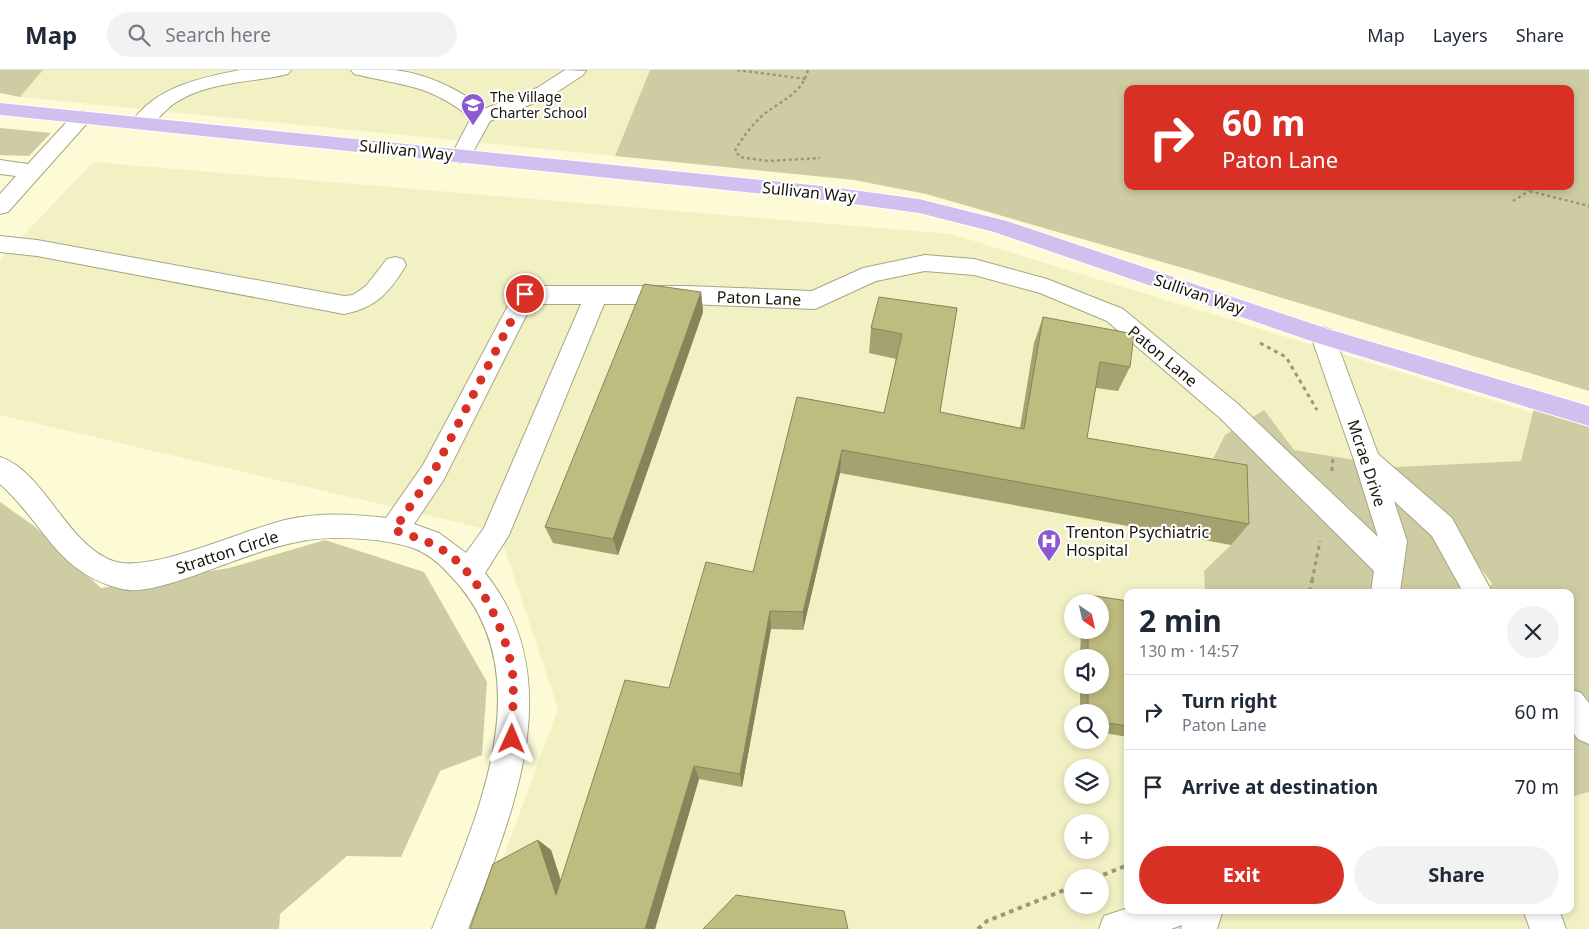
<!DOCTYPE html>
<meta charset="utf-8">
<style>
:root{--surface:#fff;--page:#f2f2f3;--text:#1f2937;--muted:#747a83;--line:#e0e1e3;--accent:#d93025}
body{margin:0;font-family:"Noto Sans",sans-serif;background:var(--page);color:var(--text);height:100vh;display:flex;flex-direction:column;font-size:19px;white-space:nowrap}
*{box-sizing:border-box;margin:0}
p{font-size:16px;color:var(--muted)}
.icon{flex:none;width:28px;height:28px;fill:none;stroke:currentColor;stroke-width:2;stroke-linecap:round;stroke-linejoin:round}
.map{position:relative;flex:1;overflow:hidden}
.sheet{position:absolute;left:1124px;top:519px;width:450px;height:325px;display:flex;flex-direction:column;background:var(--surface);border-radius:10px;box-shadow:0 2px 8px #0003}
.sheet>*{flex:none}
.guide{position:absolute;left:1124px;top:15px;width:450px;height:105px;border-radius:10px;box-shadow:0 2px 8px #0003;background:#d93025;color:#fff;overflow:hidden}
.needle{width:32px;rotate:146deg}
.tools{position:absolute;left:1064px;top:524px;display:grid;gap:10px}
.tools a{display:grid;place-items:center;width:45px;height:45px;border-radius:50%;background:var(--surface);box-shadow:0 2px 8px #0003;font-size:25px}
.pin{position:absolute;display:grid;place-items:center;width:42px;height:42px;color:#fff;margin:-21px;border:2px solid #fff;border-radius:50%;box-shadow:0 1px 5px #0007}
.me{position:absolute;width:55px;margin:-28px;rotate:1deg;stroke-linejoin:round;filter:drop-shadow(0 0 4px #0008)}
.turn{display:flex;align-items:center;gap:18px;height:105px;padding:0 15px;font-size:22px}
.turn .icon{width:65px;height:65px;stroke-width:2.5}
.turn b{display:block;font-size:35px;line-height:42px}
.round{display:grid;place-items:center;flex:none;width:52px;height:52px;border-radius:26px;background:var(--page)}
.head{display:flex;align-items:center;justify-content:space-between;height:85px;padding:0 15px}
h1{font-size:30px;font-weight:700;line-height:38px}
.button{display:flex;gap:10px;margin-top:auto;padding:10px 15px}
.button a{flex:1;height:58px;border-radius:30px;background:var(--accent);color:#fff;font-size:20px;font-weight:700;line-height:58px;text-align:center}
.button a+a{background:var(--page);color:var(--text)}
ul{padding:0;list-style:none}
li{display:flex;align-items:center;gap:15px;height:75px;padding:0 15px;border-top:1px solid var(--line)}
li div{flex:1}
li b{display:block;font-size:19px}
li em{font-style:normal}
header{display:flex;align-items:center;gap:30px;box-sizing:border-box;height:70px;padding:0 25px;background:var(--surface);border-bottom:1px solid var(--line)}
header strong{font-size:24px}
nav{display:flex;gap:28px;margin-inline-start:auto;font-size:18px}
.search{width:350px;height:45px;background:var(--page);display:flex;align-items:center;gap:12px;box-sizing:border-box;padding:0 18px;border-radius:28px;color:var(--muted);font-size:19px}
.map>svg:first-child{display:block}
</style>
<header>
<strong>Map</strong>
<div class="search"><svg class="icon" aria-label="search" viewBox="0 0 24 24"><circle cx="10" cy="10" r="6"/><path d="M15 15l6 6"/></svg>Search here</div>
<nav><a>Map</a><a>Layers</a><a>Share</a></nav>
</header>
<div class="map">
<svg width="1589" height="859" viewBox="0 0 1589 859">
<rect width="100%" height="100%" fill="#fcfbd6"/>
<g fill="#f2f1c4" fill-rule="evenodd">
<polygon points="43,0 650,0 615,86 20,27"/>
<path d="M93,92l858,72 638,196v499h-1112l81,-220 -59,-177 -499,-117v-155zM1128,522h442v318h-442zM1072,532h28v28h-28zM1072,588h28v27h-28zM1072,642h28v28h-28zM1072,698h28v27h-28zM1072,752h28v28h-28zM1072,808h28v27h-28z"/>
</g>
<g fill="#cecca2" fill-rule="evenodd">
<polygon points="0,0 43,0 20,27 0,23"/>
<path d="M650,0h939v321l-392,-119 -271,-78 -72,-14 -239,-24zM1128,19h442v97h-442z"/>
<polygon points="0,58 51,63 29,86 0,85"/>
<polygon points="1536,330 1589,346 1589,722 1570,727 1570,522 1488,522 1492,513 1473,489 1457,522 1205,522 1204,501 1231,475 1205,405 1225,365 1264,340 1294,380 1397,397 1521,391"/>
<polygon points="0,432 34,456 101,518 229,498 325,470 424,502 487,612 482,685 440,701 401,787 347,786 280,844 279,859 0,859"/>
</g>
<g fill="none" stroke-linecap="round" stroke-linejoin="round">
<g stroke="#a7a684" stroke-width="2">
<g id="minor">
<path d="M240,0h51l-3,4c-37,9 -80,7 -113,29 -14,9 -23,29 -41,24l-3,-4c24,-36 69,-45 109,-53z"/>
<path d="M351,0c15,0 30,0 44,0 32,4 64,19 89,39l53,-21 28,-18 21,1 -3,4 -32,21 -61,25 -22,40 -7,2 -7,-2 -3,-5 20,-38c-42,-34 -67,-32 -117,-44z"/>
<polygon points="82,41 89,43 92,47 89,51 8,142 0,144 0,124 16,106 0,104 0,90 28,94 75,43"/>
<path d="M0,166l37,4 307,56 9,-1 13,-9 21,-27 8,-2 8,2 3,6c-16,27 -30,43 -62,49l-307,-58 -37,-4z"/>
<path d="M925,185l49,4 73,20 76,30 115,95 140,133 -24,-77 -43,-124 3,-6 9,-3 9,3 46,124 74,64 40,74h-29l-31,-56 -38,-35 13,40 -7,51h-29l3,-21 -154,-153 -113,-97 -67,-28 -66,-18 -49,-4 -49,10 -61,28 -128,-5h-83l-95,231 -24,38c87,108 26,244 -17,356h-36c43,-108 115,-256 17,-355 -10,-11 -22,-21 -36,-26 -29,-10 -81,-13 -111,-7 -23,4 -46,12 -68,20 -27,9 -85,35 -112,28 -66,-16 -76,-64 -122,-105v-27c45,15 65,86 113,104 37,13 130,-31 172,-41 34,-8 67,-6 101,-2l37,-53 94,-176 8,-3h162l125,5 51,-23zM532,234h49l-97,224 -18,25 -27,-20 -25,-9 29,-43z"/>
<polygon points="1570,619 1581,623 1589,633 1589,674 1578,669 1570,659"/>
<polygon points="1128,838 1128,840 1223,840 1217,859 1181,859 1182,855 1171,859 1099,859 1104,846"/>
<polygon points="1523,840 1559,840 1566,859 1530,859"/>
</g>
</g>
<g stroke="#fff" stroke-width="2">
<polygon id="major" points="0,33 831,117 919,129 1007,151 1328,259 1589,336 1589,356 1314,272 994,162 919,143 831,131 0,45"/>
</g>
<g stroke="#99987e" stroke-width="2.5" stroke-dasharray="3 3" stroke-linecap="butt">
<polyline points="737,0 806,9"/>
<path d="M808,0c-6,25 -29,31 -46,46 -11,10 -20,22 -27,35l5,6 28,4 52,-3"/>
<polyline points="1519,116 1529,121 1589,136"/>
<polyline points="1513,131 1529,121"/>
</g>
<g stroke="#99987e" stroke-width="3" stroke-dasharray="4 4" stroke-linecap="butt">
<polyline points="1260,273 1286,287 1317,340"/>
<polyline points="1332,401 1333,385"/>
<polyline points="1312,511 1320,471"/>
</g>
<g stroke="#99987e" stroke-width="4" stroke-dasharray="4.5 4.5" stroke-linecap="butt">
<polyline points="1310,522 1312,510"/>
<polyline points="1095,808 1128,795"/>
<polyline points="978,859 987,851 1072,817"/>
</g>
<use href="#minor" fill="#fff" fill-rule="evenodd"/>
<use href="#major" fill="#d1bfef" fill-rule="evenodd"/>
</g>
<g fill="#a4a26e">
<polygon points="701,222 703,242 618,485 553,473 545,457"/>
<polygon points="957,238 940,342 1020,358 1034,273 1043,247 1130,297 1118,321 1096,318 1087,368 1249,454 1231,475 840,403 803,560 771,559 742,717 699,709 655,859 470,859 538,770 551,780 561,811 669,618 753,502 797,327 884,343 896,289 869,283 871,258"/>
<polygon points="1089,525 1128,531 1127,667 1100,662 1100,642 1080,642 1080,615 1100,615 1100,588 1080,588 1081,560 1100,560 1100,532 1084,532"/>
</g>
<g fill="#86845a">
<polygon points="701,222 703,242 618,485 613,469"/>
<polygon points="842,380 840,403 803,560 803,542"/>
<polygon points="770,541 771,559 742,717 740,704"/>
<polygon points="694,696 699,709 655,859 645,859"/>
<polygon points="538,770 551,780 568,833 556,825"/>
</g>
<g fill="#bfbc80" stroke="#86845a">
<polygon points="644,214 701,222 613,469 545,457"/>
<polygon points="879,227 957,238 940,342 1024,359 1043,247 1134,264 1130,297 1100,292 1087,368 1247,395 1249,454 842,380 803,542 770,541 740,704 694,696 645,859 470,859 493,794 538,770 556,825 625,610 669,618 706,492 753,502 797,327 884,343 902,264 871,258"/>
<polygon points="1089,525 1128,531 1128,656 1100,652 1100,642 1088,642 1088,615 1100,615 1100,588 1088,588 1088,560 1100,560 1100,532 1089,532"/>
<polygon points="736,825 844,841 848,859 703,859"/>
</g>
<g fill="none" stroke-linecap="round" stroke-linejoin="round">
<path stroke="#d93025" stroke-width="9" stroke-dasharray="0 16.2" d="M512,669c0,-20 2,-41 1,-61 -4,-44 -36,-111 -77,-132 -13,-7 -28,-11 -42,-16l39,-57 92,-179"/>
</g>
<defs>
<g id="school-pin" transform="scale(1.25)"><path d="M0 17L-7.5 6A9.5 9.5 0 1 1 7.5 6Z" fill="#8d58d1" stroke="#fff"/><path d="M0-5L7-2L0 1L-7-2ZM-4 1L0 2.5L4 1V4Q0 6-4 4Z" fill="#fff"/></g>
<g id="hospital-pin" transform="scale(1.25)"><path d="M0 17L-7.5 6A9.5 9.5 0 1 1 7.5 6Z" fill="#8d58d1" stroke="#fff"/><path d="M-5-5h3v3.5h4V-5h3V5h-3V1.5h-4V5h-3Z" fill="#fff"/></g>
</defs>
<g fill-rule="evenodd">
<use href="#school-pin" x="473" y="35"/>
<use href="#hospital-pin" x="1049" y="471"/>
</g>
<g text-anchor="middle" stroke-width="4.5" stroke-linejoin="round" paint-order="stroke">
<g font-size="14" fill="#171609" stroke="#fff" text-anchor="start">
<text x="490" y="32">The Village<tspan x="490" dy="16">Charter School</tspan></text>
</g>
<g font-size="16" fill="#171609" stroke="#fff">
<text transform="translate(406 80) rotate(6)" y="6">Sullivan Way</text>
<text transform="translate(809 122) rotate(6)" y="6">Sullivan Way</text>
<text transform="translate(1199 224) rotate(19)" y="6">Sullivan Way</text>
<text transform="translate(759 228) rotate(2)" y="6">Paton Lane</text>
<text transform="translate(1163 286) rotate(40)" y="6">Paton Lane</text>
<text transform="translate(1367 393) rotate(72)" y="6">Mcrae Drive</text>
<text transform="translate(227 482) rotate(-18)" y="6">Stratton Circle</text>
</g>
<g font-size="16" fill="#171609" stroke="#fff" text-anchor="start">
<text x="1066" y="468">Trenton Psychiatric<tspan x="1066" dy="18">Hospital</tspan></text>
</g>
</g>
</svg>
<div class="tools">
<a><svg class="needle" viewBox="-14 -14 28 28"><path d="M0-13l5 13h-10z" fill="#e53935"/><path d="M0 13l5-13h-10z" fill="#747a83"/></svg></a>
<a><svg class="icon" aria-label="sound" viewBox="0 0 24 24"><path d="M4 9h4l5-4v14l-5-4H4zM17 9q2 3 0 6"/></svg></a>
<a><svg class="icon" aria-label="search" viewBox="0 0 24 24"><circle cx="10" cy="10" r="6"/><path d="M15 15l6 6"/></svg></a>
<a><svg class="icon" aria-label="layers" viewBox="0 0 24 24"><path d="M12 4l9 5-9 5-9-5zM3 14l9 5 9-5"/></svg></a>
<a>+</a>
<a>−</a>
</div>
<div class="pin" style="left:525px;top:224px;background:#d93025"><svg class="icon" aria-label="arrive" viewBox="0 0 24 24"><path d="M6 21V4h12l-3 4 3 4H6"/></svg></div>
<svg class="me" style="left:512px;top:669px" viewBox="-20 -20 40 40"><path d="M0-17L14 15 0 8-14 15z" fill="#d93025" stroke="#fff" stroke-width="4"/></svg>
<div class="guide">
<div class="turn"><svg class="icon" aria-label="right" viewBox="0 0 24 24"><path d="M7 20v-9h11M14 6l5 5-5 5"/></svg><div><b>60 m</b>Paton Lane</div></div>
</div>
<section class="sheet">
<div class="head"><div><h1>2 min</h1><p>130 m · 14:57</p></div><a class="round"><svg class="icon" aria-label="close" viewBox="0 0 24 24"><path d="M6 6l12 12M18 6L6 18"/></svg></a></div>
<ul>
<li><svg class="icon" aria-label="right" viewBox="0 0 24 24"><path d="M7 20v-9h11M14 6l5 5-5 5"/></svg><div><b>Turn right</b><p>Paton Lane</p></div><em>60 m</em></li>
<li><svg class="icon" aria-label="arrive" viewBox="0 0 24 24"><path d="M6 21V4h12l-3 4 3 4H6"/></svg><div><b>Arrive at destination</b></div><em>70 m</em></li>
</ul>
<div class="button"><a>Exit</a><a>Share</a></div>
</section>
</div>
